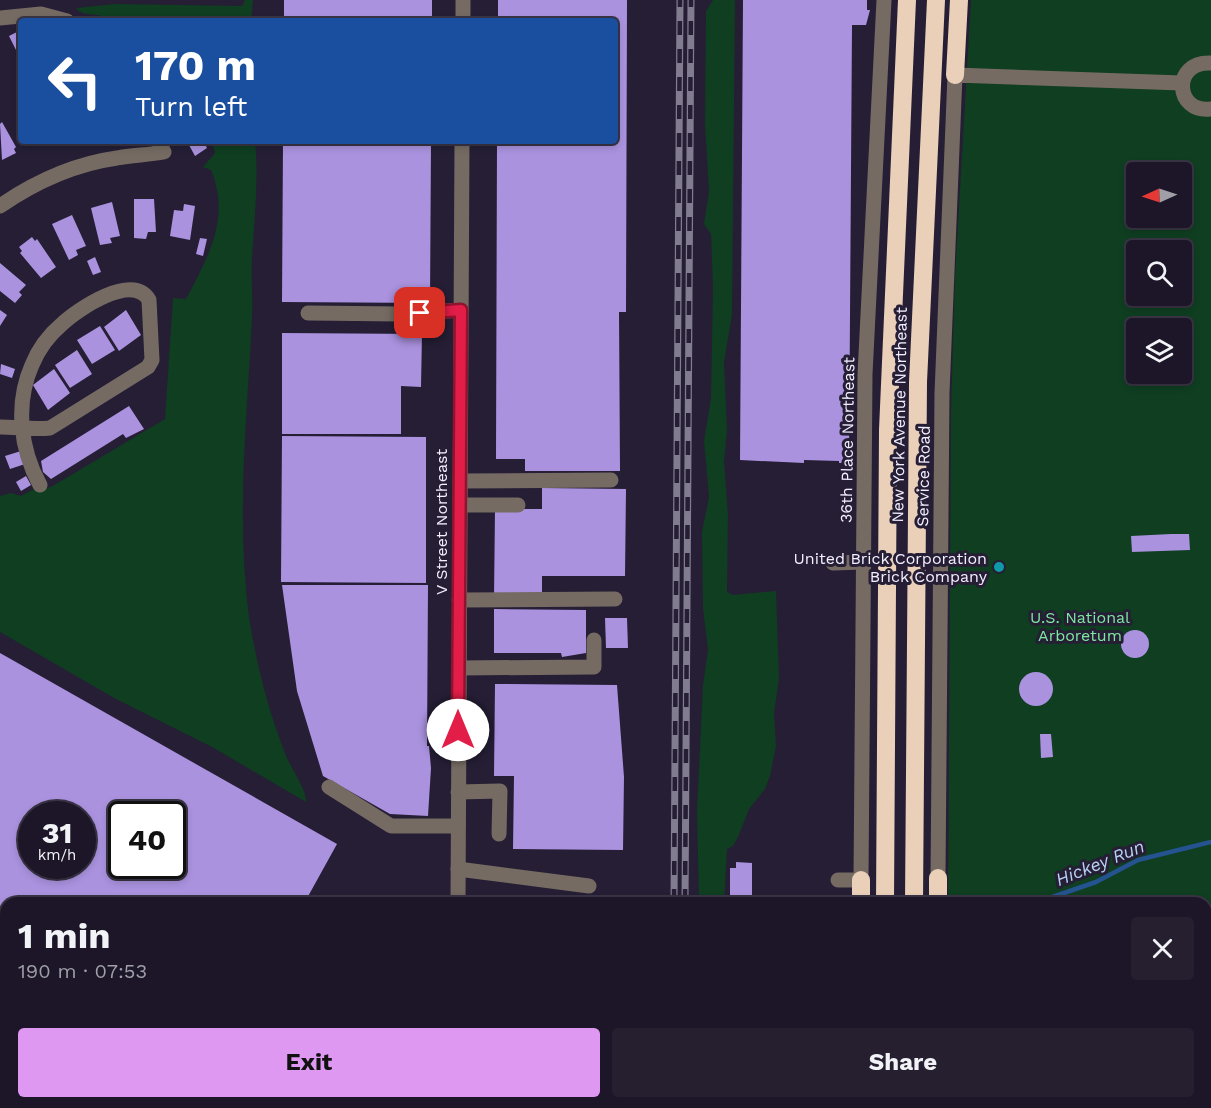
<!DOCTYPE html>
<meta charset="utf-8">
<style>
:root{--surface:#1c1628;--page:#251f30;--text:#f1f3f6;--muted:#a09fa8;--line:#3a3545;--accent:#df98f1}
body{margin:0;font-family:"Work Sans",sans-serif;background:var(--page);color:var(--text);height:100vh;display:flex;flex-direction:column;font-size:22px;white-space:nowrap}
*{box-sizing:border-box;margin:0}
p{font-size:20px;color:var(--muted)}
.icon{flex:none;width:33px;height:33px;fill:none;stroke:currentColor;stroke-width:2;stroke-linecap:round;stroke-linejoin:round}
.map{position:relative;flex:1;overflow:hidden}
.side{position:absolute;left:0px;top:897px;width:1212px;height:212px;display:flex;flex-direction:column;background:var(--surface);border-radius:18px 18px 0 0;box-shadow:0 3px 9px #0003,0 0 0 2px var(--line)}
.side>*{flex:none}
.hud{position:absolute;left:18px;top:18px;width:600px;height:126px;border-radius:6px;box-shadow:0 3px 9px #0003,0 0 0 2px var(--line);background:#1a4fa0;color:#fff;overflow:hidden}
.needle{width:39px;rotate:267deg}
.fabs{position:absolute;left:1126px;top:162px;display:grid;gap:12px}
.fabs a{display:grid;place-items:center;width:66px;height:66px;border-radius:6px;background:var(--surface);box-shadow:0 3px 9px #0003,0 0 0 2px var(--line);font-size:30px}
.speed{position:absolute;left:18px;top:801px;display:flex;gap:12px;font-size:30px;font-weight:700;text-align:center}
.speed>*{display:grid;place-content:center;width:78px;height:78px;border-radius:50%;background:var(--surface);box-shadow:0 3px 9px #0003,0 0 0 2px var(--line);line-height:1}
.speed small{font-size:15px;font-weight:400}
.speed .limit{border:3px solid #111;border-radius:9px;background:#fff;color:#111}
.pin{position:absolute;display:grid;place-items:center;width:51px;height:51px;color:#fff;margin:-26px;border-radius:12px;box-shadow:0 3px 9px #0006}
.me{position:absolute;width:66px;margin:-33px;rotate:0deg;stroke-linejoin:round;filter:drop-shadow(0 0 4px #0008)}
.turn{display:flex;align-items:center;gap:21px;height:126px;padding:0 18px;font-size:27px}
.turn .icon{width:78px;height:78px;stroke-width:2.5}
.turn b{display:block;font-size:42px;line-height:51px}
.round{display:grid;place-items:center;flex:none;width:63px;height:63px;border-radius:6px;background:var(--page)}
.head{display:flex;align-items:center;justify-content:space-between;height:102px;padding:0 18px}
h1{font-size:36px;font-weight:700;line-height:45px}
.primary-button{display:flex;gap:12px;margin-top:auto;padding:12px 18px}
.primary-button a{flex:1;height:69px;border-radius:6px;background:var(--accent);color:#111;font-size:24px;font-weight:700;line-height:69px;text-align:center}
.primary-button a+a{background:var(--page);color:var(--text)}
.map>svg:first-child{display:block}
</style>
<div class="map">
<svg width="1211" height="1108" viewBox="0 0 1211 1108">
<rect width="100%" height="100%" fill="#251e35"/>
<g fill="#0f3e21" fill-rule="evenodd">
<path d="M245,0h8l-2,21h-142c-9,-11 -25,-2 -33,-13l39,-4 127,2z"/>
<polygon points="713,0 735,0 732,315 724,362 727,430 724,462 728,515 727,592 733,595 776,591 779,679 774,713 776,746 770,776 765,789 749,809 738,837 733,846 727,849 724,903 699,903 697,811 703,685 708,650 703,608 702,532 709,497 704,441 711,398 713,287 711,234 704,224 709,192 705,124 706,11"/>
<path d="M971,0h240v1108h-264l-1,-5 260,-1v-199h-258l3,-494 4,-133zM1137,172h45v46h-45zM1137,250h45v46h-45zM1137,328h45v46h-45z"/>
<path d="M212,141h43c4,39 -1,79 -3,118 -1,19 1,39 0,59 -5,100 -16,199 -3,299 7,45 19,93 36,136 4,12 23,39 21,49l-94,-55 -96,-48 -116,-67v-136l11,-3 10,3 11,-6 19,-3 114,-68 8,-121 13,1c22,-42 45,-81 25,-129l-8,-3 12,-14z"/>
</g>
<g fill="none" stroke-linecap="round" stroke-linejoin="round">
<polyline stroke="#24538f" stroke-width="4.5" points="1035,903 1096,882 1138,860 1211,842"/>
</g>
<g fill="#aa92df" fill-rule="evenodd">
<rect x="284" y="0" width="148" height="21"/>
<polygon points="498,0 627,0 626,312 619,312 620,471 525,471 525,459 496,459 497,141 615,141 615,21 498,21"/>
<polygon points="743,0 867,0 867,10 870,10 866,25 852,25 849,460 843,460 843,463 839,463 839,461 804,460 804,463 740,460"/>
<polygon points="17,32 21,47 16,50 9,36"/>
<polygon points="2,122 16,147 14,149 16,153 2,160 0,124"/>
<polygon points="196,141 203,141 207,148 195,156 189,145"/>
<polygon points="283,141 431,141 430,303 282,302"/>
<polygon points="134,199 154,199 156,232 148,232 146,239 134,238"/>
<polygon points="112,202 120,236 110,238 112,243 100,245 91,208"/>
<polygon points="184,204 195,206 190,240 170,236 174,210 183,211"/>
<polygon points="72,215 86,246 76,250 78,255 69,260 52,224"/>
<polygon points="32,237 35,241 37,239 56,267 41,278 20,253 22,251 19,247"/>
<polygon points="200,238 207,239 203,256 196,254"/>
<polygon points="95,257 101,272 93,275 87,261"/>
<polygon points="0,263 26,285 19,292 22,295 15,303 0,291"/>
<polygon points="0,310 7,315 0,326"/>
<polygon points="126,310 141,335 119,351 104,327"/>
<polygon points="100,326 115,350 92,364 77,340"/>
<polygon points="282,333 422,334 421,387 401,386 401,434 282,434"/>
<polygon points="77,350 92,374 70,388 55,365"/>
<polygon points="1,364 15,369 12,378 0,374"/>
<polygon points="54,369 70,393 48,410 33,385"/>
<polygon points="129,406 144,429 126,438 123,434 51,479 43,472 41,461"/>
<polygon points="282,436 426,437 426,583 281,582"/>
<polygon points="21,451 25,464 10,469 5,456"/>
<polygon points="26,476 31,485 21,491 16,482"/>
<polygon points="542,488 626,489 625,576 542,576 542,597 494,597 495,509 542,509"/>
<polygon points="1171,534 1189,534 1190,550 1132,552 1131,536"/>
<polygon points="282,585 428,585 427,746 429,746 431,768 428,816 390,814 323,776 297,691"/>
<polygon points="494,609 586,610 586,653 562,657 561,653 494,653"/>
<polygon points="605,618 627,618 628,648 606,648"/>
<circle cx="1135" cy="644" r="14"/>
<path d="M0,653l337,191 -31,56 5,3h-305v7l-6,-3zM32,814h50v52h-50zM122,814h50v52h-50z"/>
<circle cx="1036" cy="689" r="17"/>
<polygon points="495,684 617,685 624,777 623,850 513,849 514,776 494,776"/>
<polygon points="1040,734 1051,734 1053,757 1041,758"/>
<polygon points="736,862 752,863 752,903 730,903 730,868 736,868"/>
<polygon points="0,990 6,994 4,1035 0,1033"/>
<polygon points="725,1102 747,1102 747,1108 724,1108"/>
</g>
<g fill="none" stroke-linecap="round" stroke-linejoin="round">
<g stroke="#756b62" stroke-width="15">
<polyline points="0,18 41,14 67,21"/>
<polyline points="463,21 463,0"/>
<path d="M1211,63c-40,-2 -36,51 0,46"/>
<path d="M0,206c35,-24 74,-42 117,-48 15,-3 31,-3 47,-6l-6,-11"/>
<polyline points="308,313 400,314 461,310"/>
<path d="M0,427c17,0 34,3 50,1l98,-61 4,-7 -3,-60c-16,-28 -71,9 -87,24 -13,11 -24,26 -30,41 -17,38 -12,84 8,120"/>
<polyline points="460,481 611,480"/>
<polyline points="460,505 518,505"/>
<polyline points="833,563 864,562"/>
<polyline points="459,600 615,599"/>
<polyline points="459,668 594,667 594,640"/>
<polyline points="329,787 391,826 458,826"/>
<polyline points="458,792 500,791 499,834"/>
<polyline points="458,869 589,886"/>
<polyline points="938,878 942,393 955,75 1182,83"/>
<polyline points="838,880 861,880 865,374 884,0"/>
<polyline points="458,903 462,141"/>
<polyline points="0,965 6,968"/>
<polyline points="0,1052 6,1053"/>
<polyline points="147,1102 157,1108"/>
<polyline points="241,1102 252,1108"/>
<polyline points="440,1102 443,1108"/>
<polyline points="76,1108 80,1102"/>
<polyline points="269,1108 272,1102"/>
<polyline points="331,1108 339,1102"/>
</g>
<polyline stroke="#c9b3a1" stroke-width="15" points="0,1107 2,1108"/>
<g stroke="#eacfb9" stroke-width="18">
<polyline points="955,75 959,0"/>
<polyline points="861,880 861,903"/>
<polyline points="885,903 888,430 907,0"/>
<polyline points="914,903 918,382 936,0"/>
<polyline points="938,903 938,878"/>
<polyline points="865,1102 865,1108"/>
<polyline points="894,1102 895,1108"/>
<polyline points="929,1108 929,1102"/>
</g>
<g stroke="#827c90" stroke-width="7">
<g id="rail">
<polyline points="674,903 680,0"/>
<polyline points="685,903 691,0"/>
<polyline points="674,1108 674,1102"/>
<polyline points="683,1108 683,1102"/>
</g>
</g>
<use href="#rail" stroke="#251e35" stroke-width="4.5" stroke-dasharray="14" stroke-linecap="butt"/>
</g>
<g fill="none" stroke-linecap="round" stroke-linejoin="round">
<g stroke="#92132f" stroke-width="15">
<polyline id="route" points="420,313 461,310 458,730"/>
</g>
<use href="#route" stroke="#e11d48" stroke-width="10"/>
</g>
<circle fill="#0f9aa8" stroke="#251e35" stroke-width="2" cx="999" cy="567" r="6"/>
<g text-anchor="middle" stroke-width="6" stroke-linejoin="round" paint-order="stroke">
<g font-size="16" fill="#f3efff" stroke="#251e35">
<text transform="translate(899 415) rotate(-89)" y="6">New York Avenue Northeast</text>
<text transform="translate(847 440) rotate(-89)" y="6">36th Place Northeast</text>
<text transform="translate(923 476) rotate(-89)" y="6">Service Road</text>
<text transform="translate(441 522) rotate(-90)" y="6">V Street Northeast</text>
</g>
<g font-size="16" fill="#f3efff" stroke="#251e35" text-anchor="end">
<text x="987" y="564">United Brick Corporation<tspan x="987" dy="18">Brick Company</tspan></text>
</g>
<g font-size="16" fill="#7ee8a1" stroke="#251e35">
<text x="1080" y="623">U.S. National<tspan x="1080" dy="18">Arboretum</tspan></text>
</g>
<g font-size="18" font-style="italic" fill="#b7d1f4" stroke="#251e35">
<text transform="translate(1100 863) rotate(-22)" y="6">Hickey Run</text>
</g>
</g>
</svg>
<div class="fabs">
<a><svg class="needle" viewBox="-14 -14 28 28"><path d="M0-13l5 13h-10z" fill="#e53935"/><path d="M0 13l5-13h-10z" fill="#a09fa8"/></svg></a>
<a><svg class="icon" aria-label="search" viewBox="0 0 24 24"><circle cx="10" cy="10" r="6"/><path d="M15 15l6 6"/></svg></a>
<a><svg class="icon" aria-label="layers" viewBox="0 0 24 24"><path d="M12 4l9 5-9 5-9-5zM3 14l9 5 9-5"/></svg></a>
</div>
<div class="speed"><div>31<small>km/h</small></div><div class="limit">40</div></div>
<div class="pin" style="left:420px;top:313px;background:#d93025"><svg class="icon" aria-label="arrive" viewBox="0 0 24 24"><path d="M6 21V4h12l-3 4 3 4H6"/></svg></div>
<svg class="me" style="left:458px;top:730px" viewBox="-20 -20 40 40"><circle r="19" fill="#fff"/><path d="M0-13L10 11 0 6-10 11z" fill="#e11d48"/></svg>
<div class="hud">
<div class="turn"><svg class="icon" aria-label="left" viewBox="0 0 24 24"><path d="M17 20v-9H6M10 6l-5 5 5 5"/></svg><div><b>170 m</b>Turn left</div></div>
</div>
<section class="side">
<div class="head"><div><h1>1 min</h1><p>190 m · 07:53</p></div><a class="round"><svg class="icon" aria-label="close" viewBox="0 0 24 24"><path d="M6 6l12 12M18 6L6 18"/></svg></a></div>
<div class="primary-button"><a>Exit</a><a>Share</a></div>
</section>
</div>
